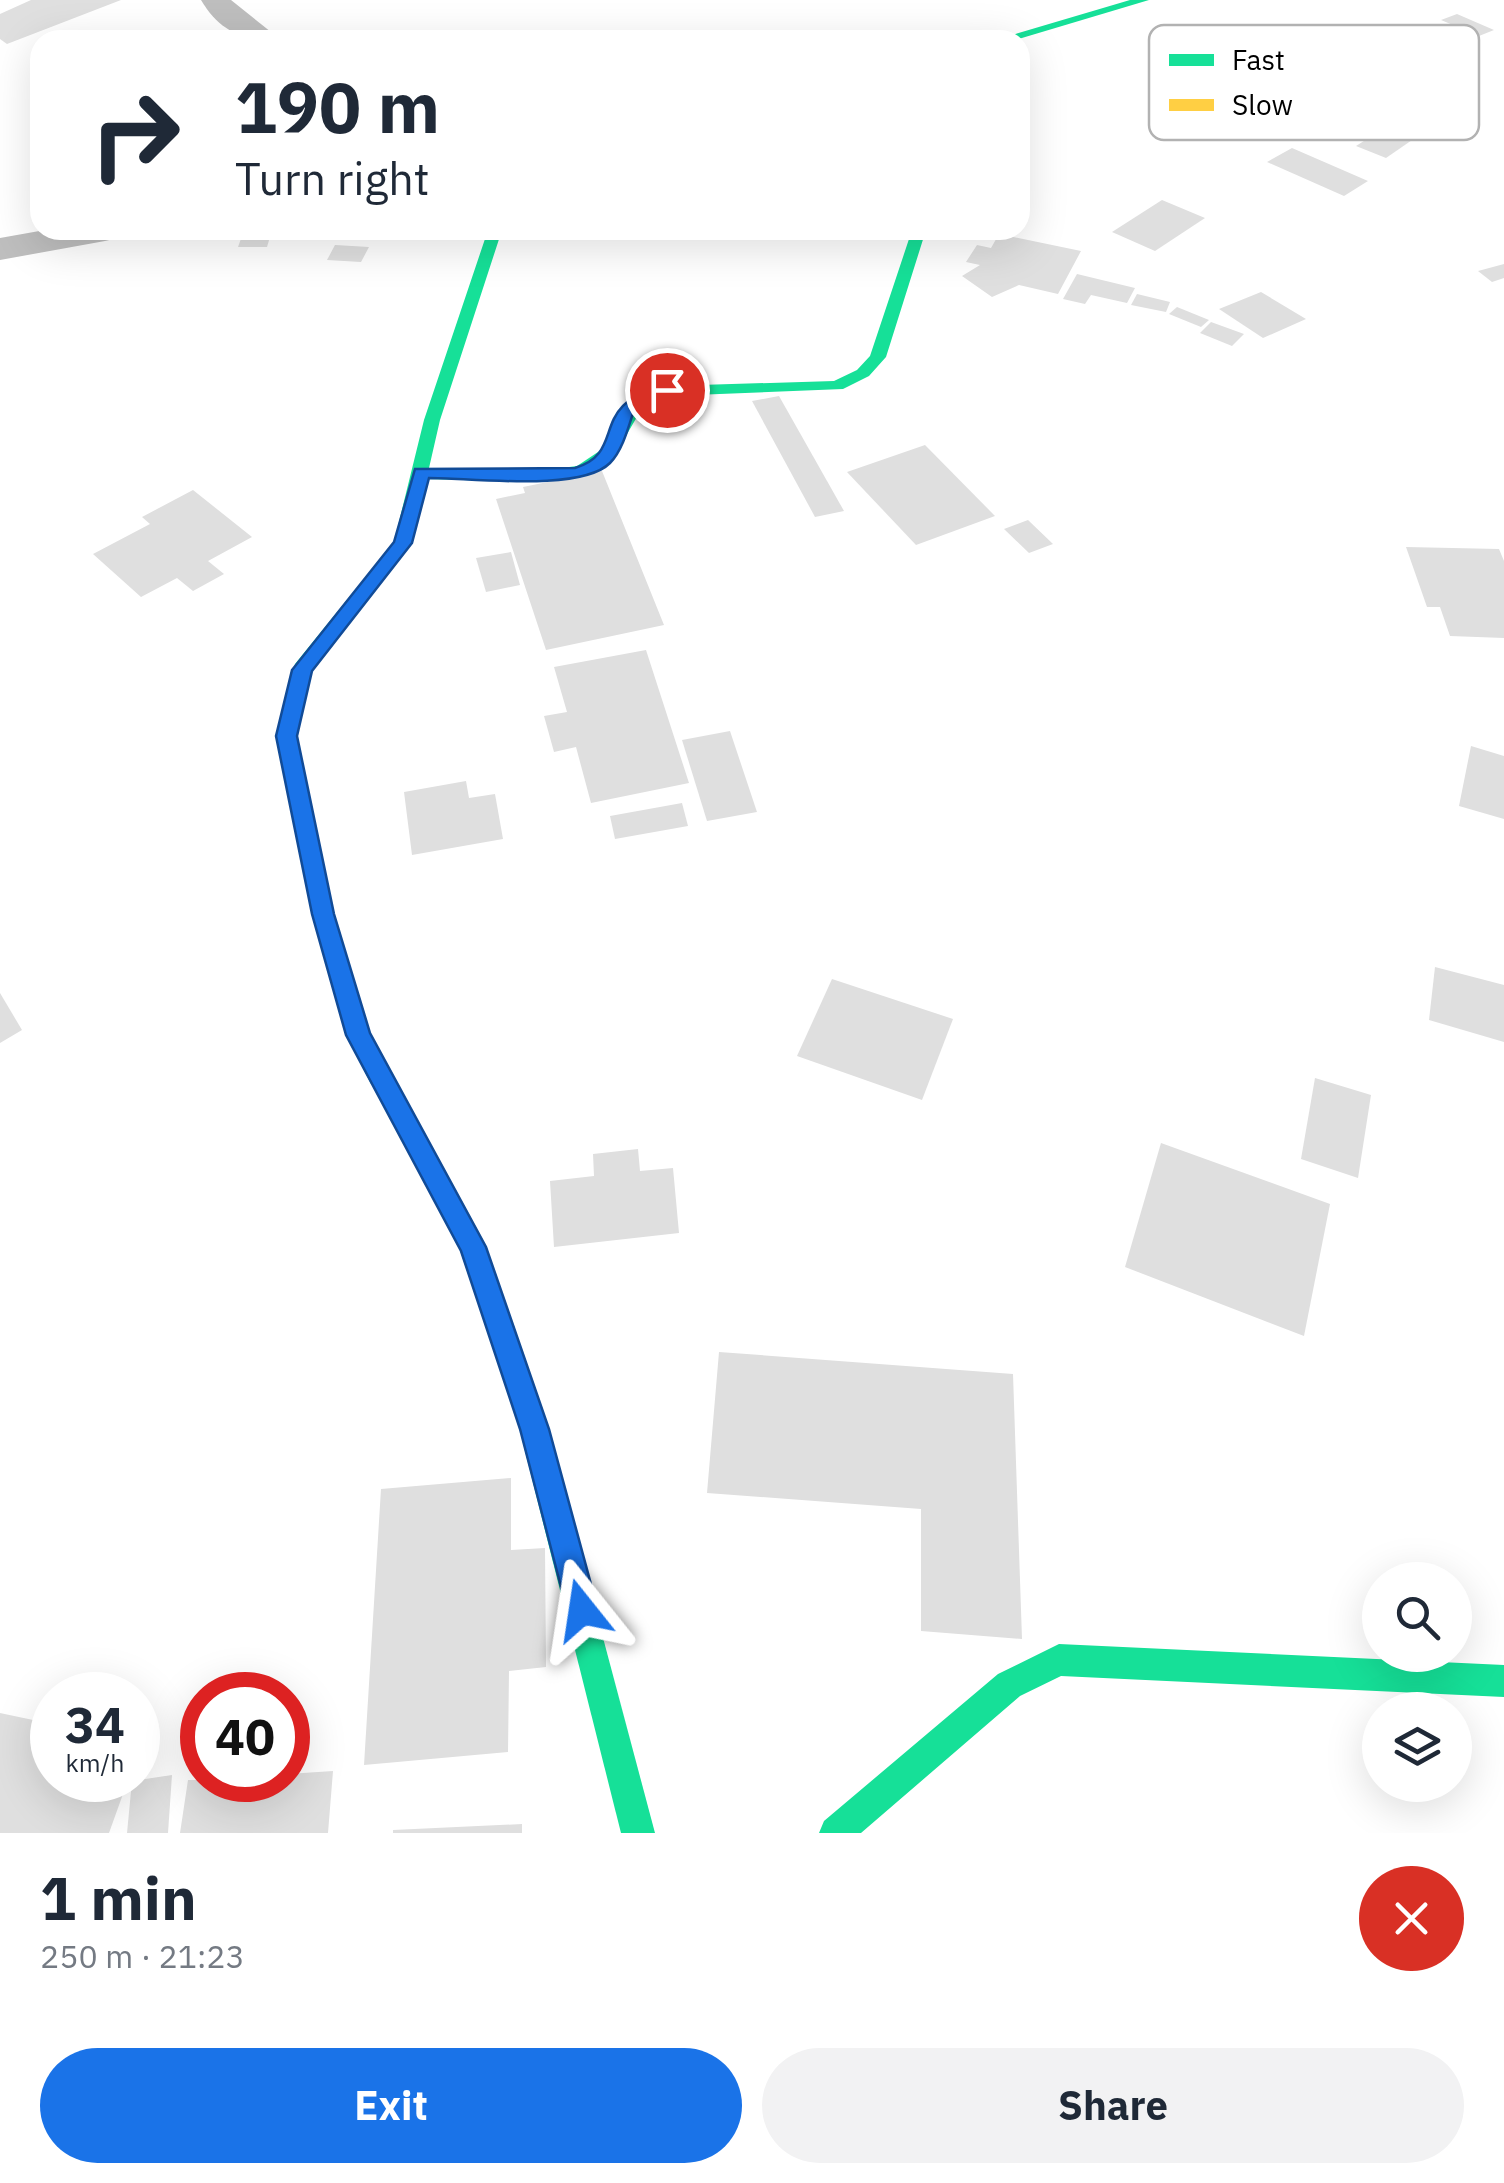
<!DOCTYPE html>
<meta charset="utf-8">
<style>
:root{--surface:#fff;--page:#f2f2f3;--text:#1f2937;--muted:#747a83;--accent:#1a73e8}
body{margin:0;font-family:"IBM Plex Sans",sans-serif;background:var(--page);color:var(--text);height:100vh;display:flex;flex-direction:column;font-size:38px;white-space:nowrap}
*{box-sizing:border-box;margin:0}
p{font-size:32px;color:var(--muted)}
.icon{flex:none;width:55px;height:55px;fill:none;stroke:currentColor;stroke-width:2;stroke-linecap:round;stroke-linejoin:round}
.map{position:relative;height:1833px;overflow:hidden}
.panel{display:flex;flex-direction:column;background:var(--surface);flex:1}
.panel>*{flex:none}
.guide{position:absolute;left:30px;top:30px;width:1000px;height:210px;border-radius:30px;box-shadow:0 10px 40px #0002;background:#fff;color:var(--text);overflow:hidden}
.tools{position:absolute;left:1362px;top:1562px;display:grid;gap:20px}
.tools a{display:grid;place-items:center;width:110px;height:110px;border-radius:50%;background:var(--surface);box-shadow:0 10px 40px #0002;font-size:50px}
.speed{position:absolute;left:30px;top:1672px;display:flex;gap:20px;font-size:50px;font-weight:700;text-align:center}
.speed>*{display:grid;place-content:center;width:130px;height:130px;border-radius:50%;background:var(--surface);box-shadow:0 10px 40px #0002;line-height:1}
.speed small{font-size:25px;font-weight:400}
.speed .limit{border:15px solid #d22;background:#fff;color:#111}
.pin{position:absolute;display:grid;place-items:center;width:85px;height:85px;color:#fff;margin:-42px;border:5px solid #fff;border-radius:50%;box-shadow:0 2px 10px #0007}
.me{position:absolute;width:110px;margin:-55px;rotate:345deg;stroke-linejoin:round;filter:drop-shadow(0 0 8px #0008)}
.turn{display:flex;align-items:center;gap:35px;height:210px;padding:0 40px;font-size:45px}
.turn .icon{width:130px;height:130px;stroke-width:2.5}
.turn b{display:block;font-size:70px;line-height:85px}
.round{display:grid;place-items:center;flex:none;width:105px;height:105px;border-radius:52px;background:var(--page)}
.overview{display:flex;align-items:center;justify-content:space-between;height:170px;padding:0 40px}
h1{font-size:60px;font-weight:700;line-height:75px}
.cta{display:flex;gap:20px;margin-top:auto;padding:20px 40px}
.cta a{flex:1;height:115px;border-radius:60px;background:var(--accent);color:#fff;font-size:40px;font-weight:700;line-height:115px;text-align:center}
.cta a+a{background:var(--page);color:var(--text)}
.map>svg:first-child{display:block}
</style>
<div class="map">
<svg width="1504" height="1833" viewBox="0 0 1504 1833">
<rect width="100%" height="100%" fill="#fff"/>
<g fill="#dfdfdf">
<polygon points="31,0 121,0 7,44 0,39 0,14"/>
<polygon points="1457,14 1494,30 1479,36 1441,20"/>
<polygon points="1386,127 1415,138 1386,158 1356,146"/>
<polygon points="1292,148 1368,181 1344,196 1267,162"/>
<polygon points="1162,200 1205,218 1155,251 1112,232"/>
<polygon points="244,230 272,230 267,247 238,247"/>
<polygon points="999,234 1081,251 1058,294 1019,285 992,297 962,276 980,265 966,262 977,245 991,248"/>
<polygon points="335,245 369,247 361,262 327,260"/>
<polygon points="1504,264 1504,278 1492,282 1478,271"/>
<polygon points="1077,274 1135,288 1127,303 1091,295 1085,304 1063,299"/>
<polygon points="1261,292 1306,319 1263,338 1219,309"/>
<polygon points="1137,294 1170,302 1166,312 1131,305"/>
<polygon points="1177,307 1209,320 1201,327 1169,314"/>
<polygon points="1211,322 1244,334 1232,346 1200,333"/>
<polygon points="779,396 844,511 815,517 752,401"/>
<polygon points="925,445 995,516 916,545 847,472"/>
<polygon points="602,471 664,625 546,650 496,499 525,493 523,487"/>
<polygon points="193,490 252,537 208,561 224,574 193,591 177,578 141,597 93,554 150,524 142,517"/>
<polygon points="1028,520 1053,544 1029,553 1004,529"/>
<polygon points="1406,547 1499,549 1504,561 1504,638 1450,636 1440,607 1427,607"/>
<polygon points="511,552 520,585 486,592 476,558"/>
<polygon points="646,650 689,783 591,803 576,747 554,752 544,716 567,712 554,667"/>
<polygon points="730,731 757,812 707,821 682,740"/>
<polygon points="1471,746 1504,756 1504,819 1459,806"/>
<polygon points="466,781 469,798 495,794 503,839 412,855 404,792"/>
<polygon points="682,803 688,826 615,839 610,816"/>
<polygon points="1435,967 1504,985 1504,1042 1429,1020"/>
<polygon points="832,979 953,1019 922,1100 797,1056"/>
<polygon points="0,993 22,1030 0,1043"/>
<polygon points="1315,1078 1371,1095 1358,1178 1301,1159"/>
<polygon points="1161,1143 1330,1204 1304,1336 1125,1267"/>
<polygon points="638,1149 640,1171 673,1168 679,1233 554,1247 550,1181 594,1176 593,1154"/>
<polygon points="719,1352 1013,1374 1022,1639 921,1631 921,1509 707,1493"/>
<polygon points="511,1478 511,1550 545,1548 546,1667 509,1671 508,1752 364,1765 381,1489"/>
<polygon points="0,1713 52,1724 52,1780 128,1780 109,1833 0,1833"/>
<polygon points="333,1771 328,1833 180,1833 188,1780 288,1780 288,1774"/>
<polygon points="172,1775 168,1833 127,1833 132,1781"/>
<polygon points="522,1824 522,1833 393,1833 393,1830"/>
</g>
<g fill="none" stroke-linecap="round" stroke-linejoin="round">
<g fill="#bebebe" fill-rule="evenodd">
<path d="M201,0h30l50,40c-36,0 -60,-6 -80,-40z"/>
<polygon points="45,230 123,230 118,238 105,241 0,260 0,238"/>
</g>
<g fill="#16e098" fill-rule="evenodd">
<polygon points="1130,0 1149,0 1015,40 995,40"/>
<polygon points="488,230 502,230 440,420 429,468 538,471 577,466 601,450 629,403 667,386 834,381 857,370 870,356 912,230 926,230 886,357 869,376 843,389 669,396 641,410 613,458 588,475 538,482 427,479 412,543 311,671 296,736 334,914 369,1033 392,1076 389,1084 380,1087 371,1084 346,1035 312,914 276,736 295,664 394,542 424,420"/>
<polygon points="535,1421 545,1425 549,1435 655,1833 621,1833 521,1435 525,1425"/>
<polygon points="1059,1644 1504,1665 1504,1697 1061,1676 1020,1696 861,1833 819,1833 824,1821 998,1674"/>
</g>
<polygon fill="#ffcf43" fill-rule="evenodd" points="380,1065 389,1068 482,1238 549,1435 545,1445 535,1449 525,1445 461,1251 368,1076 371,1068"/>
</g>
<path fill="#1a73e8" stroke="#114b97" stroke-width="2.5" d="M667,386l6,1v7l-38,13c-6,18 -12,43 -25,56 -29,29 -139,15 -181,15l-17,65 -100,128 -15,65 37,178 36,119 116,214 63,182 49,181 -5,10 -11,5 -10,-5 -5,-10 -47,-181 -59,-178 -115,-216 -34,-121 -36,-178 16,-66 102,-128 21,-73 160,-1c54,-16 10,-66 92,-82z"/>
<rect x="1149" y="25" width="330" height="115" rx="15" fill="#fff" stroke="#b2b2b2" stroke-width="2.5"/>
<rect x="1169" y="54" width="45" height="12" fill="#16e098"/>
<rect x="1169" y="99" width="45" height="12" fill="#ffcf43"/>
<g font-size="28" fill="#000">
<text x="1232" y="70">Fast</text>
<text x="1232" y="115">Slow</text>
</g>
</svg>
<div class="tools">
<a><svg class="icon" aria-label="search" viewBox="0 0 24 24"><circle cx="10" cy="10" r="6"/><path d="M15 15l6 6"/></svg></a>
<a><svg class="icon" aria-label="layers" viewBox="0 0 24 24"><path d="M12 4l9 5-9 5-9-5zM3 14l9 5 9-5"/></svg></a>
</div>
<div class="speed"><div>34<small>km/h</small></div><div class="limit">40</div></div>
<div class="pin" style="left:667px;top:390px;background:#d93025"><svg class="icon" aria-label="arrive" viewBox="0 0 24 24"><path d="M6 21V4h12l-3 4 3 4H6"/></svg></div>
<svg class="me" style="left:582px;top:1610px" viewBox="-20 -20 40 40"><path d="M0-17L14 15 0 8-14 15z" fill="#1a73e8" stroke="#fff" stroke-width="4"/></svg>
<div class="guide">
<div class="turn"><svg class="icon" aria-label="right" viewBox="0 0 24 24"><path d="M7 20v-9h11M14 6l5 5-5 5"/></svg><div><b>190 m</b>Turn right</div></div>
</div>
</div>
<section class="panel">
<div class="overview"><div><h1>1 min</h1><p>250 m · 21:23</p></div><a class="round" style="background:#d93025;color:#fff"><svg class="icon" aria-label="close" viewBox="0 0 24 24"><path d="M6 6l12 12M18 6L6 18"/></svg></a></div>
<div class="cta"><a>Exit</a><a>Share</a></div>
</section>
